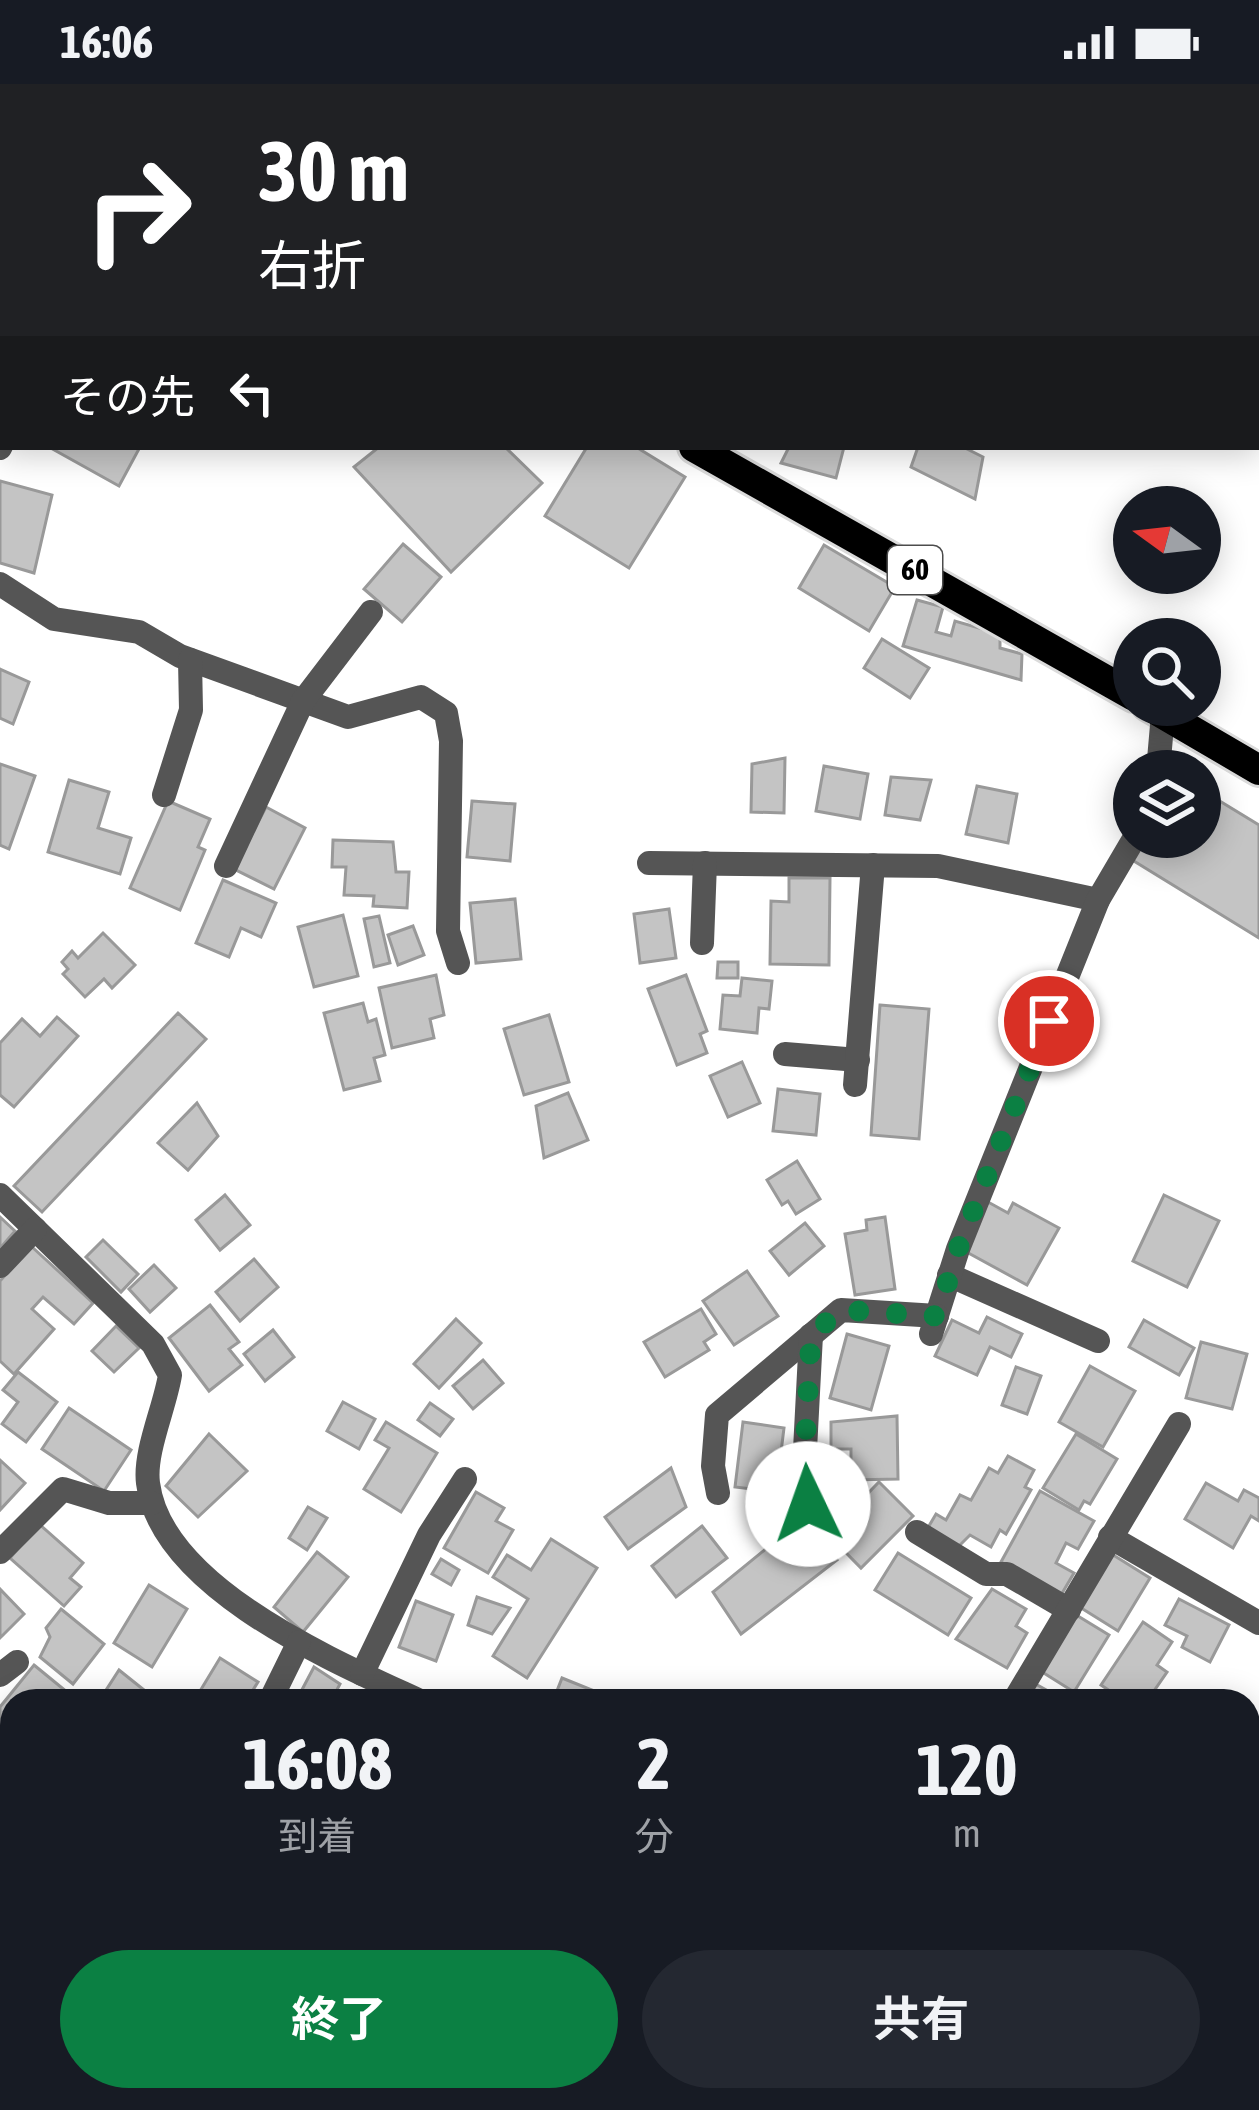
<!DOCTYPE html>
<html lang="ja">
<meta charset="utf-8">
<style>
:root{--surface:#171b24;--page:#242831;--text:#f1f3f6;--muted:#9ea1a6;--accent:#0b8043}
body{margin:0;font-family:"Asap Condensed","Noto Sans JP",sans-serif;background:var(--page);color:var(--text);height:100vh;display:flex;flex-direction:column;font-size:45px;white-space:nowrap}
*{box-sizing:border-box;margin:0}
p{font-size:39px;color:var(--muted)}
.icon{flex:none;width:66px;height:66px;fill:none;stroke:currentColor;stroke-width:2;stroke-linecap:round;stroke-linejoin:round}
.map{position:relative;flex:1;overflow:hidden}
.panel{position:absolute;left:0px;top:1605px;width:1260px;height:423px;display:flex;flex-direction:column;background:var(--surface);border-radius:36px 36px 0 0;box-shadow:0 6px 30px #0003}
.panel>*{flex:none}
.top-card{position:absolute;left:0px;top:0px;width:1260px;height:366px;box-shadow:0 6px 30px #0003;background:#202124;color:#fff;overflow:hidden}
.needle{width:78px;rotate:285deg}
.fabs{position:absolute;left:1113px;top:402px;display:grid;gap:24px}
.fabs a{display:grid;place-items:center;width:108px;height:108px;border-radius:50%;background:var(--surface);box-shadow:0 6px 30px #0003;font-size:60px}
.pin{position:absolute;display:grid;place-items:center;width:102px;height:102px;color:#fff;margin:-51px;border:6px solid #fff;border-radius:50%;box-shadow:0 3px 12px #0007}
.me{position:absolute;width:132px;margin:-66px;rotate:357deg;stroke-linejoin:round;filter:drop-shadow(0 0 9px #0008)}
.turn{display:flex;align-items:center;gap:42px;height:252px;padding:0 60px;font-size:54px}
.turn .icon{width:156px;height:156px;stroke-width:2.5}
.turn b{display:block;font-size:84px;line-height:102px}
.then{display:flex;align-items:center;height:114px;padding:0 60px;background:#0003;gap:24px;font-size:45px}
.eta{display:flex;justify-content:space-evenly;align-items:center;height:204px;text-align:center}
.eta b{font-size:72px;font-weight:700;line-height:84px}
.action{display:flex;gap:24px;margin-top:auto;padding:24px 60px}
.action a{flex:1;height:138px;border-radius:72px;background:var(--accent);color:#fff;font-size:48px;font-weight:700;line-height:138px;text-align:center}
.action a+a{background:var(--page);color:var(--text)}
.status{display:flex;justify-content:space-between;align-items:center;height:84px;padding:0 60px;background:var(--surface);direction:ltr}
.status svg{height:33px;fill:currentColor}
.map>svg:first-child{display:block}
</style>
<div class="status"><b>16:06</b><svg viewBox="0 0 49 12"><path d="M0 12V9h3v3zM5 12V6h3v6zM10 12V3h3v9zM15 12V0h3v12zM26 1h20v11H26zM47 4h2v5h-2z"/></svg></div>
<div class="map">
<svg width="1259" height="2026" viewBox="0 0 1259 2026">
<rect width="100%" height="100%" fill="#fff"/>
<polygon fill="#a3a3a3" points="1259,1826 1259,2007 1252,2026 1167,2026 1170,2016 1248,2016 1248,1849"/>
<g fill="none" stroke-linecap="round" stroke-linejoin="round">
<polyline stroke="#a3a3a3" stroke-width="57" points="1241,0 1243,3"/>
</g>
<g fill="#c4c4c4" stroke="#999" stroke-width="3">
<polygon points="49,363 140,363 119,402"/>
<polygon points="379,363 505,363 542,399 451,488 354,383"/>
<polygon points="587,363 636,363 685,393 629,484 545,432"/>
<polygon points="789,363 844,363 836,394 781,379"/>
<polygon points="918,363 963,363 983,373 975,415 911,383"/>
<polygon points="0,397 52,411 34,489 0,479"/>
<polygon points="403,460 441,493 402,538 364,505"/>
<polygon points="824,461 895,503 869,547 799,504"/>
<polygon points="917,516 943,523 936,548 951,552 955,537 1000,550 1000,564 1022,570 1021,596 903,562"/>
<polygon points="882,555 929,584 910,614 864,584"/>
<polygon points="0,585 29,598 13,640 0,634"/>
<polygon points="785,674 784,729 751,728 752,680"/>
<polygon points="0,680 35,692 9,765 0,761"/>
<polygon points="824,682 868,690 860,735 816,727"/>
<polygon points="891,693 931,696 920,736 885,731"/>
<polygon points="69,696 109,708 98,744 131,754 120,790 48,768"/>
<polygon points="977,702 1017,710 1008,759 966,750"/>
<polygon points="1200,705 1259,741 1259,854 1129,774 1142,753 1200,753"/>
<polygon points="168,717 210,735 198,763 205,766 180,826 130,804"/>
<polygon points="472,717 515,720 510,777 467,773"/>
<polygon points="266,723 305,744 274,805 234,785"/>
<polygon points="333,756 393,758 396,788 409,788 407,824 373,822 374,812 344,811 346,783 332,783"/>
<polygon points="789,794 830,794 829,881 770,880 771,817 789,818"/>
<polygon points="223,796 276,819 261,853 241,844 229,873 196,859"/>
<polygon points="515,815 521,875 476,879 470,819"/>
<polygon points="669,825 676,874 640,879 634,830"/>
<polygon points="343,831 358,892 314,903 298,843"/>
<polygon points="379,832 390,879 374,883 364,835"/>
<polygon points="413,842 424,871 398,881 388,851"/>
<polygon points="103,849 135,881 112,904 104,895 85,913 63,890 68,885 62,878 72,867 78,874"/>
<polygon points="718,878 738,878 738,894 717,894"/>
<polygon points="436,891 444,931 430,935 434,954 392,964 379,904"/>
<polygon points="686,891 707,947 700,950 707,969 677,981 648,905"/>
<polygon points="742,894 772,897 769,925 759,924 757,949 720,945 723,911 740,912"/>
<polygon points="363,919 368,938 376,935 385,971 374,974 380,997 344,1006 324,929"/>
<polygon points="880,921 929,925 919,1055 871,1051"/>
<polygon points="178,929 206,955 42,1128 14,1102"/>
<polygon points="549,931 569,998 524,1011 504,945"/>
<polygon points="57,933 78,952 14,1023 0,1011 0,959 22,935 40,952"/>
<polygon points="742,978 760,1019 728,1033 710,992"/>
<polygon points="778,1005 820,1010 816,1051 773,1047"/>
<polygon points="568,1009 588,1056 544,1074 536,1022"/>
<polygon points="197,1019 218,1052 188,1086 158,1059"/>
<polygon points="797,1077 820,1115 796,1130 788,1117 782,1121 767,1096"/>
<polygon points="225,1111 250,1141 220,1166 196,1136"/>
<polygon points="1164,1111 1219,1137 1187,1203 1133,1177"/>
<polygon points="988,1118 1008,1129 1013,1119 1059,1144 1027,1201 961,1165"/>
<polygon points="0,1133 15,1147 3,1161 0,1174"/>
<polygon points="885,1133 895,1205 855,1211 845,1150 867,1146 866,1136"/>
<polygon points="805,1139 824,1162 789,1191 770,1167"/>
<polygon points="103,1156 138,1190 121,1208 86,1173"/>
<polygon points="31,1162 93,1219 74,1240 43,1213 32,1225 54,1245 14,1290 0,1277 0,1197"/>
<polygon points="254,1175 278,1203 240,1237 216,1208"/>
<polygon points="154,1181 176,1204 150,1228 129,1205"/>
<polygon points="747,1187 778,1232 734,1261 703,1217"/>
<polygon points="210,1221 239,1258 229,1265 242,1281 209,1307 169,1254"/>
<polygon points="701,1225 716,1250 704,1258 709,1266 665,1293 644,1258"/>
<polygon points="987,1233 1022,1250 1011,1273 990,1263 977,1291 935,1272 952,1236 979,1249"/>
<polygon points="456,1235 481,1259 439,1304 414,1280"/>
<polygon points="1144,1236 1194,1264 1179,1291 1129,1263"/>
<polygon points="116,1242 139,1264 114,1288 92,1267"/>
<polygon points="273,1246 294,1273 265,1297 244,1270"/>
<polygon points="847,1250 889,1262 871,1326 830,1314"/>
<polygon points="1201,1258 1247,1270 1232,1325 1186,1314"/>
<polygon points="483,1276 503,1299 473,1325 453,1302"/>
<polygon points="1090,1282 1135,1307 1103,1363 1059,1338"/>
<polygon points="1016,1283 1041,1292 1027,1330 1002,1321"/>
<polygon points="18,1288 57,1318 26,1358 2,1340 18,1318 3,1306"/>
<polygon points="343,1318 375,1335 359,1365 327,1347"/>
<polygon points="430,1319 453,1335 440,1352 418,1336"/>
<polygon points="69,1324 131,1366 104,1407 42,1365"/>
<polygon points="897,1332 898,1395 851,1396 851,1365 831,1365 831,1338"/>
<polygon points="386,1338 437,1369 401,1428 364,1405 389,1364 375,1356"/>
<polygon points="743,1338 784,1344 776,1408 735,1403"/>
<polygon points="209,1350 247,1387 198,1433 166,1402"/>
<polygon points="1076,1350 1117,1375 1090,1420 1084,1417 1079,1426 1043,1404"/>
<polygon points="1008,1372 1034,1386 1025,1403 1031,1406 1006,1450 1000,1446 991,1463 970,1451 957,1464 926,1447 936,1430 946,1436 960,1411 971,1416 989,1384 998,1389"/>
<polygon points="0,1376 25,1399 0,1426"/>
<polygon points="671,1384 686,1423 628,1465 605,1433"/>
<polygon points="879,1398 913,1432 861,1484 809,1431 827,1413 846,1432"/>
<polygon points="1206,1399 1238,1417 1244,1406 1259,1414 1259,1437 1251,1432 1233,1464 1185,1435"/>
<polygon points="1040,1407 1094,1437 1078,1465 1066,1459 1056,1479 1074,1489 1061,1511 1001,1478"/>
<polygon points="476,1408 504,1424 496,1437 513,1446 488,1489 444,1464"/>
<polygon points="308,1423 327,1434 307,1466 289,1454"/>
<polygon points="805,1433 837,1476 741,1550 713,1508"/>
<polygon points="39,1440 83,1479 70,1494 81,1503 64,1522 10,1474"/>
<polygon points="702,1442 727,1474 676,1513 652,1482"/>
<polygon points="551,1455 597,1484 527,1594 493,1572 528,1515 493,1493 507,1471 531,1486"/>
<polygon points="317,1468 348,1493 303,1548 274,1523"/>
<polygon points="898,1469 971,1514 948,1551 875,1506"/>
<polygon points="1110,1469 1150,1494 1118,1547 1078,1522"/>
<polygon points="441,1475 459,1486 451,1501 432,1490"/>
<polygon points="149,1501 187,1525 152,1583 114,1559"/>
<polygon points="0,1505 24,1530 0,1554"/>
<polygon points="992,1505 1026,1525 1016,1542 1027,1549 1007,1584 956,1555"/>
<polygon points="477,1513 510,1524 492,1550 468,1541"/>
<polygon points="1179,1515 1229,1541 1210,1578 1182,1563 1187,1552 1165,1541"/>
<polygon points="416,1517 453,1531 436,1577 399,1563"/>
<polygon points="61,1525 104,1560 73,1600 40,1573 50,1553 46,1544"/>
<polygon points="1073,1529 1109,1551 1074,1608 1039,1586"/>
<polygon points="1143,1538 1172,1558 1157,1581 1167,1588 1147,1617 1125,1617 1101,1601"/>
<polygon points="220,1574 258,1598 246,1617 194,1617"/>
<polygon points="34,1581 78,1617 12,1617 12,1657 0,1648 0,1623"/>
<polygon points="314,1583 340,1600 331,1617 296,1617"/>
<polygon points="119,1586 144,1606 134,1617 99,1617"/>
<polygon points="562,1594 612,1614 611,1617 553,1617"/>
<polygon points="1032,1598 1066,1617 1022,1617"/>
<polygon points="12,1725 12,1810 0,1803 0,1746"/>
<polygon points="420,2016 452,2016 449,2026 417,2026"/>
<polygon points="486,2016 535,2016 532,2026 484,2026"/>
<polygon points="539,2016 591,2016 588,2026 537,2026"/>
</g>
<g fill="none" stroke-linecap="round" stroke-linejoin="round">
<g stroke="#dbdbdb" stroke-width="36">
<g id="primary">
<polyline points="45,0 50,3"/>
<polyline points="694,363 1134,612"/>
<polyline points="1148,621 1259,686"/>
</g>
</g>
<g stroke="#555" stroke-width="24">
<polyline points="1083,0 1087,3"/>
<polyline points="211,3 211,0"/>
<polyline points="1257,168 1259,171"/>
<polyline points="0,364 3,358"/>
<polyline points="0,500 54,535 139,548 180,572 348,633 421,613 446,629 451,657 448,847 458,879"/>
<polyline points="1158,687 1163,630"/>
<polyline points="164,711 191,626 190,576"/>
<polyline points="649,779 938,782 1098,816"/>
<polyline points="226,782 303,617 371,528"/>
<polyline points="702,859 705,779"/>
<polyline points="785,970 858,976"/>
<polyline points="855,1001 873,781"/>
<path d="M0,1111l153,149 17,31c-5,32 -26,77 -22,108 13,105 188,179 272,218"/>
<polyline points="0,1182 35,1145"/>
<polyline points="949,1191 1098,1257"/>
<polyline points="931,1250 958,1165 1098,816 1135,753"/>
<polyline points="718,1409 713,1382 717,1331 841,1226 937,1232"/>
<polyline points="808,1420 803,1404 811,1251"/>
<polyline points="917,1448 986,1490 1007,1490 1069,1526"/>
<polyline points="1110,1453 1259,1539"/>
<polyline points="0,1468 63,1405 109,1419 152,1419"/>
<polyline points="362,1590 429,1451 465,1395"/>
<polyline points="0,1591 17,1578"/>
<polyline points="270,1617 299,1558"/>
<polyline points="1014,1617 1179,1340"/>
<polyline points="1248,1664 1259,1645"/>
<polyline points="0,1819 12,1823"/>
<polyline points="4,1933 12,1927"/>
<polyline points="1248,2015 1259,2019"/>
<polyline points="338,2026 344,2016"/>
<polyline points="622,2026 626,2016"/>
<polyline points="1065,2026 1068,2016"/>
</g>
<use href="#primary" stroke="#000" stroke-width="30"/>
</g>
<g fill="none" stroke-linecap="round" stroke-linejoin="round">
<polyline stroke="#0b8043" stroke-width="21" stroke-dasharray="0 37.8" points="808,1420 803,1404 811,1251 841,1226 937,1232 958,1165 1049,937"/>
</g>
<g text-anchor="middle" stroke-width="12" stroke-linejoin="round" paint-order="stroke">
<rect fill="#fff" stroke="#4c4c4c" stroke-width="3" x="888" y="462" width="54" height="48" rx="9"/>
<g font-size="30" font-weight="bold" fill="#000">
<text x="915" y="496">60</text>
</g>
</g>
</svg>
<div class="fabs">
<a><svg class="needle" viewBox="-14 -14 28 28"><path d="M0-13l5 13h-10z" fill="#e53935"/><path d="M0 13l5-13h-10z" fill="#9ea1a6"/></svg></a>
<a><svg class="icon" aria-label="search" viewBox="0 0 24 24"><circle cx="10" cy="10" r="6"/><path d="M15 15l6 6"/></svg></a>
<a><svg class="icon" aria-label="layers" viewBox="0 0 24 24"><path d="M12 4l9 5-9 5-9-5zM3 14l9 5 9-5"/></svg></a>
</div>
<div class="pin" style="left:1049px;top:937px;background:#d93025"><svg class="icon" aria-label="arrive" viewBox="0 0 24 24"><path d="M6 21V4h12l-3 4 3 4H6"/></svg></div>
<svg class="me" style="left:808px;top:1420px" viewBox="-20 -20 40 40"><circle r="19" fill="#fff"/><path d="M0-13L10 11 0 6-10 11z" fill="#0b8043"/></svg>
<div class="top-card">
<div class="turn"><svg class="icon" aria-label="right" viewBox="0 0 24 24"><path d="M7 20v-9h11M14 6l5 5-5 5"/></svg><div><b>30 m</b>右折</div></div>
<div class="then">その先<svg class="icon" aria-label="left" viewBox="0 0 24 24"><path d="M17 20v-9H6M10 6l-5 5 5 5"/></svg></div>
</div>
<section class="panel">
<div class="eta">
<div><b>16:08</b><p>到着</p></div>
<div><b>2</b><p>分</p></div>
<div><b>120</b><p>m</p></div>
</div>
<div class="action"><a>終了</a><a>共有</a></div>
</section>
</div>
